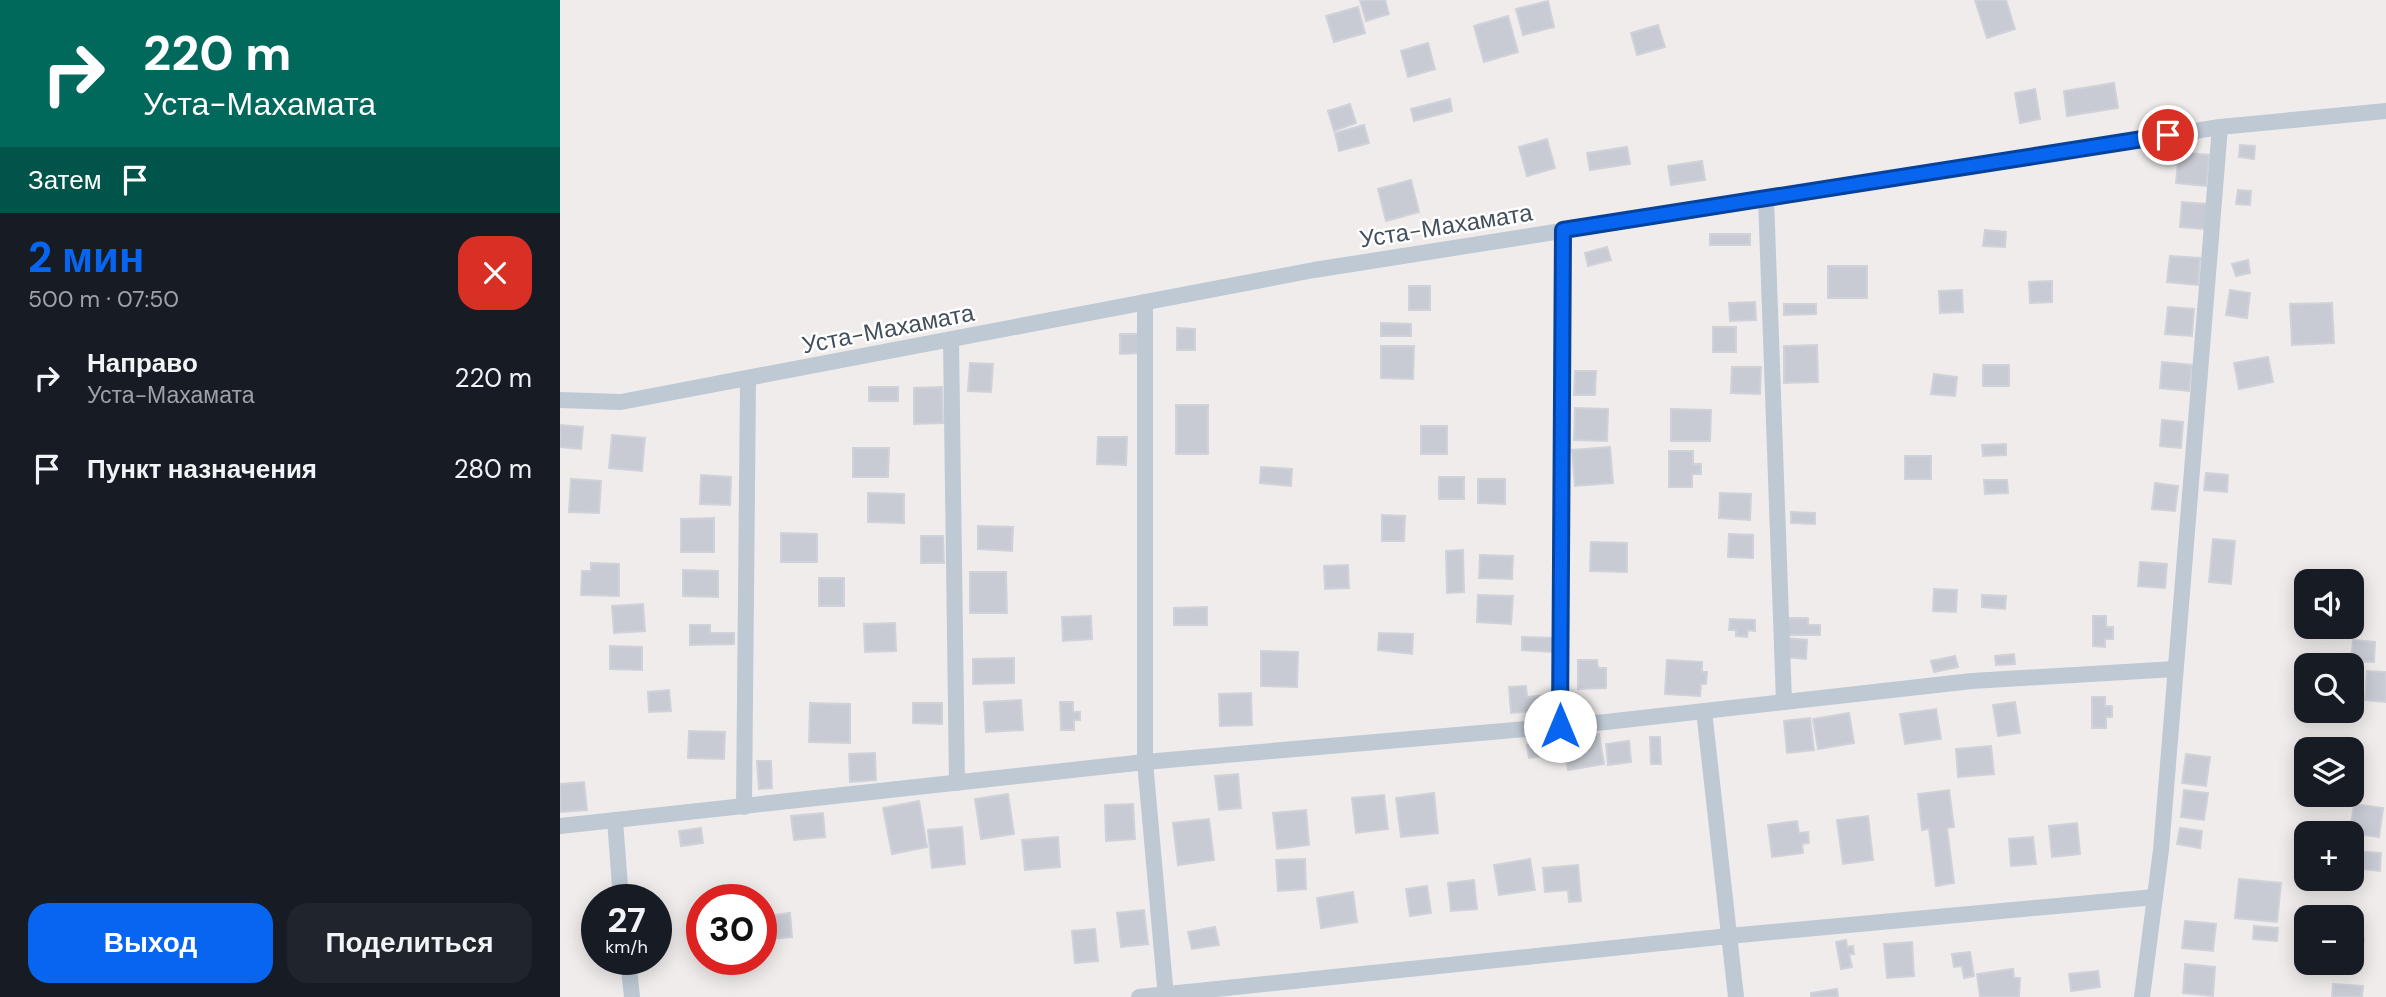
<!DOCTYPE html>
<html lang="ru">
<meta charset="utf-8">
<style>
:root{--surface:#171b24;--page:#20242c;--text:#f1f3f6;--muted:#9ea1a6;--accent:#0865ef}
body{margin:0;font-family:"DM Sans",sans-serif;background:var(--page);color:var(--text);height:100vh;display:flex;flex-direction:column;font-size:26px;white-space:nowrap}
*{box-sizing:border-box;margin:0}
p{font-size:23px;color:var(--muted)}
.icon{flex:none;width:38px;height:38px;fill:none;stroke:currentColor;stroke-width:2;stroke-linecap:round;stroke-linejoin:round}
.map{position:relative;flex:1;overflow:hidden}
.sheet{display:flex;flex-direction:column;background:var(--surface);width:560px}
.sheet>*{flex:none}
.guide{background:#00695c;color:#fff;overflow:hidden}
.buttons{position:absolute;left:1734px;top:569px;display:grid;gap:14px}
.buttons a{display:grid;place-items:center;width:70px;height:70px;border-radius:14px;background:var(--surface);box-shadow:0 4px 18px #0003;font-size:35px}
.speed{position:absolute;left:21px;top:884px;display:flex;gap:14px;font-size:35px;font-weight:700;text-align:center}
.speed>*{display:grid;place-content:center;width:91px;height:91px;border-radius:50%;background:var(--surface);box-shadow:0 4px 18px #0003;line-height:1}
.speed small{font-size:18px;font-weight:400}
.speed .limit{border:10px solid #d22;background:#fff;color:#111}
.pin{position:absolute;display:grid;place-items:center;width:60px;height:60px;color:#fff;margin:-30px;border:4px solid #fff;border-radius:50%;box-shadow:0 2px 7px #0007}
.me{position:absolute;width:77px;margin:-38px;rotate:0deg;stroke-linejoin:round;filter:drop-shadow(0 0 5px #0008)}
.turn{display:flex;align-items:center;gap:24px;height:147px;padding:0 28px;font-size:32px}
.turn .icon{width:91px;height:91px;stroke-width:2.5}
.turn b{display:block;font-size:49px;line-height:60px}
.then{display:flex;align-items:center;height:66px;padding:0 28px;background:#0003;gap:14px;font-size:26px}
.round{display:grid;place-items:center;flex:none;width:74px;height:74px;border-radius:21px;background:var(--page)}
.headline{display:flex;align-items:center;justify-content:space-between;height:119px;padding:0 28px}
h1{font-size:42px;font-weight:800;line-height:52px;color:var(--accent)}
.cta{display:flex;gap:14px;margin-top:auto;padding:14px 28px}
.cta a{flex:1;height:80px;border-radius:21px;background:var(--accent);color:#fff;font-size:28px;font-weight:800;line-height:80px;text-align:center}
.cta a+a{background:var(--page);color:var(--text)}
ul{padding:0;list-style:none}
li{display:flex;align-items:center;gap:21px;height:91px;padding:0 28px}
li div{flex:1}
li b{display:block;font-size:26px}
li em{font-style:normal}
main{display:flex;flex:1;min-height:0}
.map>svg:first-child{display:block}
</style>
<main>
<section class="sheet">
<div class="guide">
<div class="turn"><svg class="icon" aria-label="right" viewBox="0 0 24 24"><path d="M7 20v-9h11M14 6l5 5-5 5"/></svg><div><b>220 m</b>Уста-Махамата</div></div>
<div class="then">Затем<svg class="icon" aria-label="arrive" viewBox="0 0 24 24"><path d="M6 21V4h12l-3 4 3 4H6"/></svg></div>
</div>
<div class="headline"><div><h1>2 мин</h1><p>500 m · 07:50</p></div><a class="round" style="background:#d93025;color:#fff"><svg class="icon" aria-label="close" viewBox="0 0 24 24"><path d="M6 6l12 12M18 6L6 18"/></svg></a></div>
<ul>
<li><svg class="icon" aria-label="right" viewBox="0 0 24 24"><path d="M7 20v-9h11M14 6l5 5-5 5"/></svg><div><b>Направо</b><p>Уста-Махамата</p></div><em>220 m</em></li>
<li><svg class="icon" aria-label="arrive" viewBox="0 0 24 24"><path d="M6 21V4h12l-3 4 3 4H6"/></svg><div><b>Пункт назначения</b></div><em>280 m</em></li>
</ul>
<div class="cta"><a>Выход</a><a>Поделиться</a></div>
</section>
<div class="map">
<svg width="1826" height="997" viewBox="0 0 1826 997">
<rect width="100%" height="100%" fill="#f0ecec"/>
<g fill="#c8cbd3" stroke="#d0d2d9" stroke-width="2">
<polygon points="800,0 825,0 829,14 806,21"/>
<polygon points="1415,0 1446,0 1455,29 1427,38"/>
<polygon points="988,1 994,27 963,35 956,9"/>
<polygon points="798,7 805,33 774,42 766,16"/>
<polygon points="948,16 958,52 924,62 914,26"/>
<polygon points="1098,25 1105,47 1077,55 1071,33"/>
<polygon points="868,43 875,69 848,77 841,51"/>
<polygon points="1554,83 1558,108 1507,116 1504,91"/>
<polygon points="1475,89 1480,119 1460,123 1455,93"/>
<polygon points="890,99 892,111 854,121 851,109"/>
<polygon points="790,104 796,123 774,131 768,111"/>
<polygon points="804,125 809,143 779,151 775,133"/>
<polygon points="987,139 995,168 967,176 959,147"/>
<polygon points="1680,145 1695,146 1694,159 1679,157"/>
<polygon points="1067,147 1070,164 1030,170 1027,153"/>
<polygon points="1619,152 1649,155 1646,186 1616,183"/>
<polygon points="1142,161 1145,180 1111,185 1108,166"/>
<polygon points="851,180 859,212 826,221 818,189"/>
<polygon points="1678,190 1691,191 1690,205 1676,204"/>
<polygon points="1622,202 1647,204 1645,229 1620,227"/>
<polygon points="1425,230 1446,232 1445,247 1423,246"/>
<rect x="1150" y="234" width="40" height="11"/>
<polygon points="1047,247 1051,260 1028,266 1025,253"/>
<polygon points="1610,256 1640,258 1638,285 1607,282"/>
<polygon points="1688,260 1690,273 1676,276 1672,264"/>
<rect x="1268" y="266" width="39" height="32"/>
<polygon points="1492,281 1492,302 1470,303 1469,282"/>
<rect x="849" y="286" width="21" height="24"/>
<polygon points="1402,290 1403,312 1380,313 1379,291"/>
<polygon points="1670,290 1690,293 1687,318 1666,315"/>
<polygon points="1195,302 1196,320 1170,321 1169,303"/>
<polygon points="1772,303 1774,343 1732,345 1730,304"/>
<polygon points="1224,304 1256,304 1256,314 1224,315"/>
<polygon points="1608,307 1634,309 1632,336 1605,334"/>
<polygon points="821,323 851,324 851,336 821,336"/>
<rect x="1153" y="327" width="23" height="25"/>
<polygon points="617,328 635,329 635,350 617,350"/>
<polygon points="560,334 582,334 582,353 560,354"/>
<polygon points="1257,345 1258,382 1224,383 1224,346"/>
<polygon points="821,346 854,346 853,379 821,378"/>
<polygon points="1708,357 1713,382 1679,389 1674,363"/>
<polygon points="1602,362 1632,365 1629,391 1600,388"/>
<polygon points="410,363 433,364 431,392 408,391"/>
<rect x="1423" y="365" width="26" height="21"/>
<polygon points="1172,367 1201,367 1200,394 1171,393"/>
<polygon points="1015,371 1036,371 1035,395 1014,395"/>
<polygon points="1374,374 1397,377 1395,396 1371,394"/>
<rect x="309" y="387" width="29" height="14"/>
<polygon points="382,387 383,423 354,424 354,388"/>
<rect x="616" y="405" width="32" height="49"/>
<polygon points="1015,408 1048,409 1047,441 1014,440"/>
<polygon points="1111,409 1151,410 1150,441 1111,441"/>
<polygon points="1602,420 1623,422 1621,448 1600,446"/>
<polygon points="0,425 23,427 21,449 0,447"/>
<rect x="861" y="426" width="26" height="28"/>
<polygon points="52,435 85,438 82,471 49,468"/>
<polygon points="538,437 567,437 566,465 537,464"/>
<polygon points="1446,444 1446,455 1423,456 1422,445"/>
<polygon points="1050,447 1053,483 1015,486 1012,450"/>
<polygon points="293,448 329,448 328,477 293,477"/>
<polygon points="1109,451 1133,451 1133,464 1141,464 1141,474 1132,474 1132,487 1109,487"/>
<rect x="1345" y="456" width="26" height="23"/>
<polygon points="701,467 732,469 731,486 700,483"/>
<polygon points="1646,473 1668,475 1667,492 1644,490"/>
<polygon points="141,475 171,477 170,505 140,504"/>
<rect x="879" y="477" width="25" height="22"/>
<polygon points="11,479 41,481 39,513 9,512"/>
<polygon points="918,479 945,479 945,504 918,503"/>
<polygon points="1424,480 1447,480 1448,493 1425,494"/>
<polygon points="1595,483 1618,486 1615,511 1592,509"/>
<polygon points="308,493 344,494 344,523 308,522"/>
<polygon points="1160,493 1191,494 1190,520 1159,518"/>
<polygon points="1231,512 1255,513 1255,524 1231,523"/>
<polygon points="822,515 845,516 844,541 822,541"/>
<polygon points="154,518 154,552 121,552 121,519"/>
<polygon points="418,526 453,527 452,551 418,549"/>
<polygon points="221,533 257,534 257,562 221,562"/>
<polygon points="1169,534 1193,535 1193,558 1168,557"/>
<polygon points="361,536 383,536 384,563 361,563"/>
<polygon points="1653,539 1675,541 1671,584 1649,582"/>
<polygon points="1031,542 1067,543 1067,572 1030,571"/>
<polygon points="903,550 904,592 887,593 886,551"/>
<polygon points="920,555 953,556 952,579 919,578"/>
<polygon points="1580,562 1607,564 1605,588 1578,586"/>
<polygon points="31,563 59,564 59,596 21,595 22,571 31,571"/>
<polygon points="788,565 789,588 765,589 764,566"/>
<polygon points="123,570 158,571 158,597 123,596"/>
<polygon points="410,572 446,572 447,613 410,613"/>
<rect x="259" y="578" width="25" height="28"/>
<polygon points="1374,589 1397,590 1396,612 1373,611"/>
<polygon points="918,595 953,596 951,624 917,622"/>
<polygon points="1422,595 1446,596 1445,609 1422,607"/>
<polygon points="83,604 85,631 54,633 52,606"/>
<polygon points="647,607 647,625 614,625 614,608"/>
<polygon points="531,616 532,639 503,641 502,617"/>
<polygon points="1533,616 1546,616 1546,627 1553,627 1553,639 1545,639 1545,647 1533,646"/>
<polygon points="1225,618 1248,618 1248,625 1260,625 1260,635 1225,635"/>
<polygon points="1170,619 1195,620 1195,631 1188,630 1187,637 1176,636 1176,630 1169,630"/>
<polygon points="335,623 336,651 305,652 304,624"/>
<polygon points="130,625 150,625 150,633 174,633 174,644 130,645"/>
<polygon points="819,633 853,634 852,654 818,650"/>
<polygon points="962,637 994,638 993,652 962,650"/>
<polygon points="1226,638 1247,640 1246,659 1224,657"/>
<polygon points="1793,640 1815,642 1814,662 1791,661"/>
<polygon points="50,646 82,647 82,670 50,669"/>
<polygon points="701,651 738,652 737,687 701,686"/>
<polygon points="1454,654 1455,664 1436,665 1435,656"/>
<polygon points="1395,656 1398,667 1374,672 1371,661"/>
<polygon points="454,658 454,683 413,684 413,659"/>
<polygon points="1018,660 1037,660 1038,668 1046,668 1046,688 1018,689"/>
<polygon points="1107,660 1142,662 1142,672 1147,672 1146,684 1141,684 1140,696 1105,694"/>
<polygon points="1807,671 1826,672 1826,702 1805,700"/>
<polygon points="966,686 967,697 988,695 989,710 951,713 949,687"/>
<polygon points="109,690 111,711 89,712 88,692"/>
<polygon points="691,693 692,725 660,726 659,694"/>
<polygon points="1532,697 1545,697 1545,706 1552,706 1552,717 1546,717 1546,728 1532,728"/>
<polygon points="461,700 463,730 426,732 424,702"/>
<polygon points="500,702 513,702 513,712 520,712 520,720 514,720 514,730 501,730"/>
<polygon points="1455,702 1460,733 1438,736 1433,705"/>
<polygon points="250,703 290,704 290,743 249,742"/>
<polygon points="353,703 382,703 382,724 353,723"/>
<polygon points="1376,709 1381,739 1345,744 1340,714"/>
<polygon points="1289,713 1294,743 1258,749 1253,719"/>
<polygon points="1250,718 1254,750 1227,753 1224,721"/>
<polygon points="129,731 165,732 164,759 128,758"/>
<polygon points="1039,734 1044,764 1008,770 1003,740"/>
<polygon points="1090,737 1100,737 1101,764 1091,764"/>
<polygon points="998,741 999,754 969,758 967,745"/>
<polygon points="1069,741 1071,762 1048,765 1046,744"/>
<polygon points="1431,746 1434,774 1398,777 1396,749"/>
<polygon points="315,753 316,780 290,782 289,754"/>
<polygon points="1626,754 1650,757 1646,786 1622,783"/>
<polygon points="197,761 211,761 212,788 199,789"/>
<polygon points="678,774 681,808 659,810 655,776"/>
<polygon points="24,782 27,810 0,812 0,784"/>
<polygon points="1389,790 1394,827 1387,828 1394,883 1376,886 1369,829 1362,830 1358,794"/>
<polygon points="1624,790 1648,793 1644,820 1621,817"/>
<polygon points="874,793 878,833 841,837 836,798"/>
<polygon points="448,794 454,834 421,839 415,799"/>
<polygon points="824,795 828,829 796,833 792,798"/>
<polygon points="359,801 367,847 332,854 323,808"/>
<polygon points="573,804 575,839 546,841 545,805"/>
<polygon points="1794,804 1823,808 1819,837 1790,833"/>
<polygon points="746,810 749,845 717,849 713,813"/>
<polygon points="263,813 265,837 234,840 231,816"/>
<polygon points="1308,816 1313,860 1283,864 1277,820"/>
<polygon points="649,819 654,860 618,865 613,823"/>
<polygon points="1237,821 1239,833 1248,832 1249,843 1242,844 1243,853 1212,857 1208,825"/>
<polygon points="1517,823 1520,854 1492,857 1489,826"/>
<polygon points="402,827 405,864 372,868 368,830"/>
<polygon points="141,828 143,843 121,846 119,831"/>
<polygon points="1620,828 1642,831 1640,848 1617,844"/>
<polygon points="498,837 500,867 465,870 462,840"/>
<polygon points="1473,837 1476,864 1451,866 1449,839"/>
<polygon points="1792,851 1821,853 1820,871 1792,868"/>
<polygon points="745,859 746,889 718,891 716,860"/>
<polygon points="970,859 975,890 939,895 934,865"/>
<polygon points="1018,865 1021,901 1009,902 1008,890 985,892 983,868"/>
<polygon points="1679,879 1721,883 1717,922 1675,918"/>
<polygon points="914,880 917,909 891,911 888,883"/>
<polygon points="867,886 871,913 850,916 846,889"/>
<polygon points="793,892 797,922 761,928 757,898"/>
<polygon points="584,910 588,944 561,947 557,913"/>
<polygon points="230,913 232,937 211,939 208,916"/>
<polygon points="1625,921 1656,924 1653,951 1622,948"/>
<polygon points="1694,926 1718,928 1717,941 1693,939"/>
<polygon points="655,927 659,945 632,949 628,932"/>
<polygon points="535,929 538,961 515,963 512,931"/>
<polygon points="1792,937 1804,938 1801,964 1780,962 1792,962"/>
<polygon points="1286,940 1287,947 1293,946 1294,954 1289,954 1292,967 1281,969 1276,942"/>
<polygon points="1352,942 1354,976 1327,978 1324,944"/>
<polygon points="1410,952 1414,976 1404,978 1402,966 1394,967 1392,954"/>
<polygon points="1625,964 1655,967 1653,996 1623,993"/>
<polygon points="1453,969 1454,978 1460,978 1459,997 1420,997 1417,974"/>
<polygon points="1538,971 1540,987 1511,991 1509,974"/>
<polygon points="1773,984 1803,986 1802,997 1772,997"/>
<polygon points="1277,989 1278,997 1251,997 1251,993"/>
</g>
<g fill="none" stroke-linecap="round" stroke-linejoin="round">
<g stroke="#bec9d4" stroke-width="16">
<polyline points="1206,198 1224,702"/>
<polyline points="585,302 585,762 606,997"/>
<polyline points="391,340 397,783"/>
<polyline points="0,400 61,402 754,270 1660,127 1826,111"/>
<polyline points="1144,711 1176,997"/>
<polyline points="1000,726 1003,230"/>
<polyline points="184,807 188,380"/>
<polyline points="55,820 61,900"/>
<polyline points="0,826 585,762 1046,722 1412,681 1615,669"/>
<polyline points="68,959 72,997"/>
<polyline points="579,997 1169,936 1595,897"/>
<polyline points="1582,997 1601,850 1660,127"/>
</g>
</g>
<g fill="none" stroke-linecap="round" stroke-linejoin="round">
<g stroke="#05429b" stroke-width="18">
<polyline id="route" points="1000,726 1003,230 1608,135"/>
</g>
<use href="#route" stroke="#0865ef" stroke-width="12"/>
</g>
<g text-anchor="middle" stroke-width="5" stroke-linejoin="round" paint-order="stroke">
<g font-size="24" fill="#434f5c" stroke="#fff">
<text transform="translate(886 226) rotate(-9)" y="8">Уста-Махамата</text>
<text transform="translate(328 329) rotate(-11)" y="8">Уста-Махамата</text>
</g>
</g>
</svg>
<div class="buttons">
<a><svg class="icon" aria-label="sound" viewBox="0 0 24 24"><path d="M4 9h4l5-4v14l-5-4H4zM17 9q2 3 0 6"/></svg></a>
<a><svg class="icon" aria-label="search" viewBox="0 0 24 24"><circle cx="10" cy="10" r="6"/><path d="M15 15l6 6"/></svg></a>
<a><svg class="icon" aria-label="layers" viewBox="0 0 24 24"><path d="M12 4l9 5-9 5-9-5zM3 14l9 5 9-5"/></svg></a>
<a>+</a>
<a>−</a>
</div>
<div class="speed"><div>27<small>km/h</small></div><div class="limit">30</div></div>
<div class="pin" style="left:1608px;top:135px;background:#d93025"><svg class="icon" aria-label="arrive" viewBox="0 0 24 24"><path d="M6 21V4h12l-3 4 3 4H6"/></svg></div>
<svg class="me" style="left:1000px;top:726px" viewBox="-20 -20 40 40"><circle r="19" fill="#fff"/><path d="M0-13L10 11 0 6-10 11z" fill="#0865ef"/></svg>
</div>
</main>
